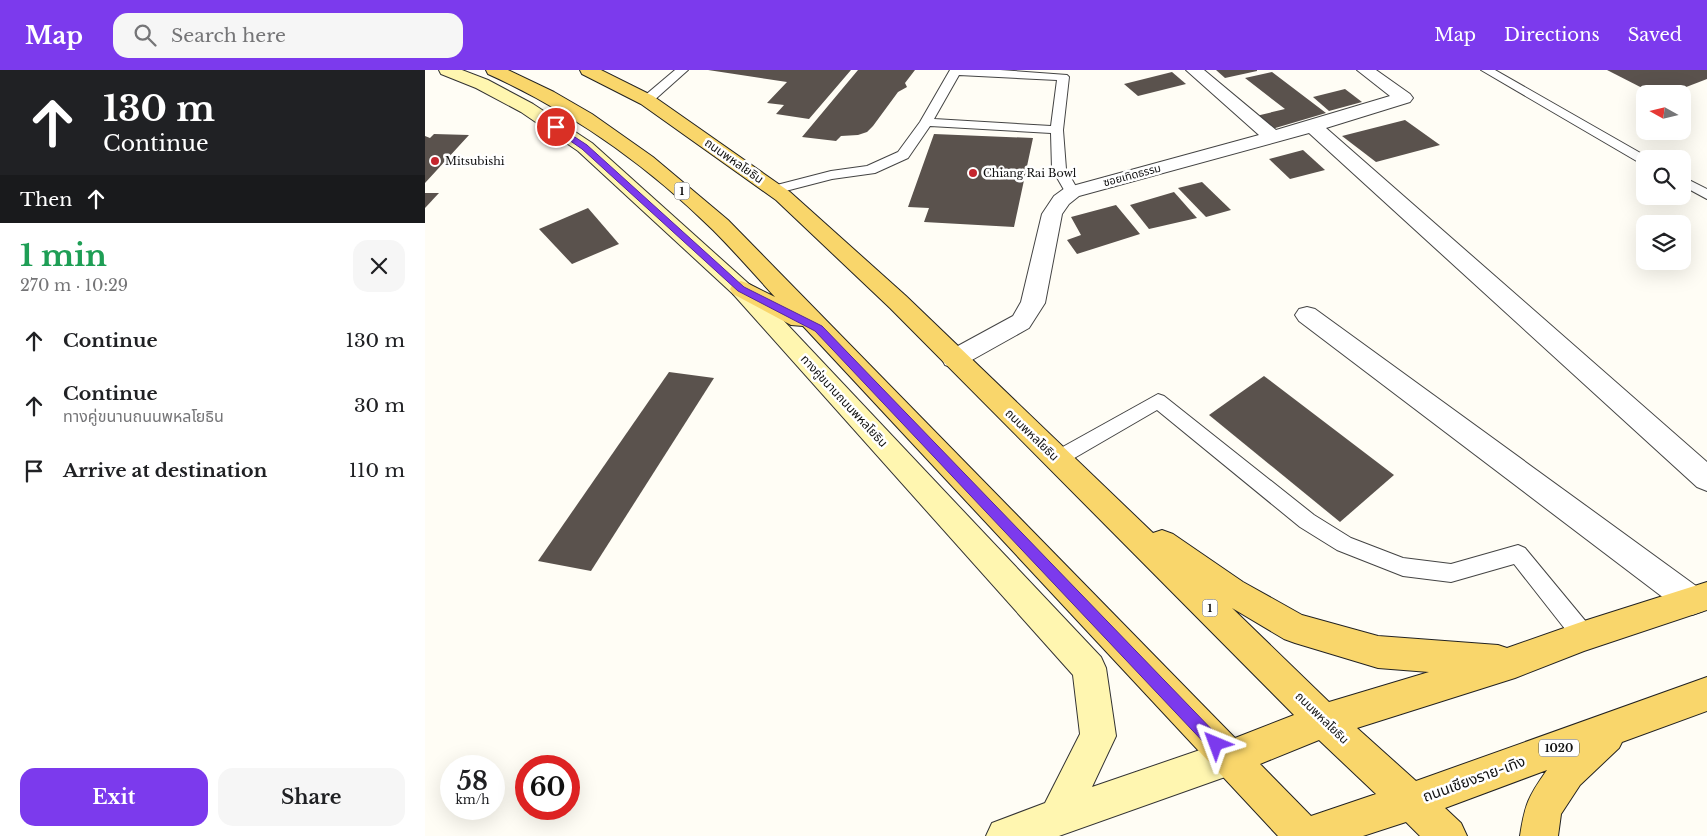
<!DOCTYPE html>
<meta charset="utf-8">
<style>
:root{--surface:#fff;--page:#f6f6f6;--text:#202124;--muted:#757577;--accent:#7c3aed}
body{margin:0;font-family:"Libre Baskerville","Noto Sans Thai",serif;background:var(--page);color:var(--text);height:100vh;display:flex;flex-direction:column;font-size:19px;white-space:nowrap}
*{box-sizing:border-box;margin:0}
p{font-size:16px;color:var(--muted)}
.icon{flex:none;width:28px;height:28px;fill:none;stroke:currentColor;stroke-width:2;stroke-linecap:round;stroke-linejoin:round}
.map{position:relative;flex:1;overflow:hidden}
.panel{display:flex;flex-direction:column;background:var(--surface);width:425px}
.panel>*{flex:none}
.guide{background:#202124;color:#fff;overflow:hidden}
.needle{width:32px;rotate:278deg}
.fabs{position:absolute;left:1211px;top:15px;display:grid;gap:10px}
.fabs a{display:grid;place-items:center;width:55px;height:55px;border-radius:10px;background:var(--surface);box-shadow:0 5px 20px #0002;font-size:25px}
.speed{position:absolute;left:15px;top:685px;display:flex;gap:10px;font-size:25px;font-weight:700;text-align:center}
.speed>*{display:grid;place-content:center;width:65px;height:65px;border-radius:50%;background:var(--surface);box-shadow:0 5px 20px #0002;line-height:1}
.speed small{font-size:12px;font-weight:400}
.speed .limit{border:8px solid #d22;background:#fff;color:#111}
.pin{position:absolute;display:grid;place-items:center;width:42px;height:42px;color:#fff;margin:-21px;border:2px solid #fff;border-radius:50%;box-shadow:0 1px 5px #0007}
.me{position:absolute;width:55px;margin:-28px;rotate:316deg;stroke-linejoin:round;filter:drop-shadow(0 0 4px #0008)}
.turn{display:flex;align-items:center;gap:18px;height:105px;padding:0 20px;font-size:22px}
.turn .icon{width:65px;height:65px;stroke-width:2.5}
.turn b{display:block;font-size:35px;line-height:42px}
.then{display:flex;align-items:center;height:48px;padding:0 20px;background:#0003;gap:10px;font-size:19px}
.round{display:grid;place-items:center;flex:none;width:52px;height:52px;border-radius:15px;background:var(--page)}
.summary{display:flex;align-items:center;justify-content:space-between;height:85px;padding:0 20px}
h1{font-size:30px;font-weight:800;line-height:38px;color:#1e9e55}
.button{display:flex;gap:10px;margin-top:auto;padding:10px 20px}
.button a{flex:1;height:58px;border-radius:15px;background:var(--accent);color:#fff;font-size:20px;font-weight:800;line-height:58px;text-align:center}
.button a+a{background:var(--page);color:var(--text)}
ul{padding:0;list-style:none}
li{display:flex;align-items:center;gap:15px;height:65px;padding:0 20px}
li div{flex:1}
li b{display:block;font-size:19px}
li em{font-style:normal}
header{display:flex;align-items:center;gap:30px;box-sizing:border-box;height:70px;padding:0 25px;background:var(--accent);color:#fff}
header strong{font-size:24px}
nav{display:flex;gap:28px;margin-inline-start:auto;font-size:18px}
.search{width:350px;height:45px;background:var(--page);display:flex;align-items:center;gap:12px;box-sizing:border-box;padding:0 18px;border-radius:15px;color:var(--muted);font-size:19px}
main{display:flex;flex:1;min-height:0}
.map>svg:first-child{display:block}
</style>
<header>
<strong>Map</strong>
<div class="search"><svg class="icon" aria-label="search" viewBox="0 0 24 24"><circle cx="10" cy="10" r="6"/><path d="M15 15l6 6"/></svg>Search here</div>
<nav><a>Map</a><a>Directions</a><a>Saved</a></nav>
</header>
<main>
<section class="panel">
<div class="guide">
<div class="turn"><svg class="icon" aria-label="ahead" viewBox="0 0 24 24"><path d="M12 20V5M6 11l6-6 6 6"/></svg><div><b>130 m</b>Continue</div></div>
<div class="then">Then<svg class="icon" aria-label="ahead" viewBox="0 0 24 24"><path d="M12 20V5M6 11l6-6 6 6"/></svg></div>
</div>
<div class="summary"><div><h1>1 min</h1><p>270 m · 10:29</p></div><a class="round"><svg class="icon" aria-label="close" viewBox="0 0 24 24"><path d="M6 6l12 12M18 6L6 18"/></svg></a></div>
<ul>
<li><svg class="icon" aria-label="ahead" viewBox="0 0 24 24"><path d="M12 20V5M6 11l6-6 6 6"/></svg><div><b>Continue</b></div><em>130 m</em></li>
<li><svg class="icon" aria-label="ahead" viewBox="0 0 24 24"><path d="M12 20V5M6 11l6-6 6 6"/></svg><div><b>Continue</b><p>ทางคู่ขนานถนนพหลโยธิน</p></div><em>30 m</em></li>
<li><svg class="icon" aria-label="arrive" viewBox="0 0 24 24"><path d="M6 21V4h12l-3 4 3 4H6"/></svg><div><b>Arrive at destination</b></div><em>110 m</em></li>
</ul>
<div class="button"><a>Exit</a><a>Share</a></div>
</section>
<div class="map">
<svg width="1282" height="766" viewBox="0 0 1282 766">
<rect width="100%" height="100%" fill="#fffdf5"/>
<g fill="#5a524d">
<polygon points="283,0 426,0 384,49 351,44 359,35 342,33 362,12"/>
<polygon points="433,0 490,0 480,13 482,17 473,22 448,56 442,62 433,65 416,66 411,71 377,67"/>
<polygon points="791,0 832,0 832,1 800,8"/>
<polygon points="1182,0 1282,0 1282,9 1243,24 1229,24"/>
<polygon points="747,2 761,14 713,26 699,14"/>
<polygon points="847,2 901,43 847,59 831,46 860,39 820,8"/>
<polygon points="920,19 937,32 904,41 888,27"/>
<polygon points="980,50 1015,75 951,92 917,66"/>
<polygon points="9,64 44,65 0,113 0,66 5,68"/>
<polygon points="509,64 608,68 589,157 499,152 504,138 483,137"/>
<polygon points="878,80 900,100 865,109 844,89"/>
<polygon points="777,112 806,140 781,147 753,118"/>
<polygon points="749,122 772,148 724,159 705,135"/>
<polygon points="0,123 14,123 0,138"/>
<polygon points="691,135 715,164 652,184 642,170 656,165 646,147"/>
<polygon points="163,138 194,174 147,194 114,159"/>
<polygon points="244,302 289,308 166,501 113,491"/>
<polygon points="839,306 969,405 915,452 784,345"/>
</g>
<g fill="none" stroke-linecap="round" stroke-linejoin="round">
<g stroke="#444" stroke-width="2">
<g id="service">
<polygon points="250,0 263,0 226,33 218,33 216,30 218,27"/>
<path d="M525,0h50l67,5 2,2 -6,53 3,39 13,23 -2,3h-10l-15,-26 -1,-36 -121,-7 -22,32 -33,15 -43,6 -58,15 -7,-4 2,-3 62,-16 36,-5 31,-14 22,-30zM534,5l98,5 -6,46 -117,-7z"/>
<polygon points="1056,0 1070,0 1226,89 1220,89 1220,94 1215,93"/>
<polygon points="1258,107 1282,119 1282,129 1258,116"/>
<polygon points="733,324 739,326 889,445 926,468 978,488 1026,494 1093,475 1100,478 1167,559 1170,566 1167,573 1159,576 1151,573 1089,494 1026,512 978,506 912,480 875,457 732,340 639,394 632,397 625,394 623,389 625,384"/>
</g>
</g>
<g stroke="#444" stroke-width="2">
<g id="minor">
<polygon points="761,0 779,0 851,60 965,26 932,0 951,0 985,24 988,28 985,32 901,58 1282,392 1282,421 1272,417 884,63 654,126 644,134 637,144 620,233 604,258 538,295 529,298 520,295 517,289 520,283 588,246 596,232 617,144 629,126 640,118 834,65"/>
<polygon points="882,237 890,239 1278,521 1282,529 1278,541 1267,545 1256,541 874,251 870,245 874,239"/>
</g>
</g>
<g stroke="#333" stroke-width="2">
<polygon id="secondary" points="14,0 37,0 63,10 108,34 167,73 324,214 676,587 681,598 691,666 667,717 804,670 817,675 822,688 817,701 634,766 561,766 567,753 620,733 655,664 648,605 308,224 153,81 96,42 51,18 16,4"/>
</g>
<g stroke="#222" stroke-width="2">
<path id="primary" d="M61,0h22l46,22 38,22 61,43 75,63 507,518 59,-23 -404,-407 -114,-108 -135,-96 -59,-30 -2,-4h21l52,26 137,96 116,104 247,237 9,-3 11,4 70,48 59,33 76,21 120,9 9,3 77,-27 123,-39v28l-123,41 -69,27 -158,50 59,53 291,-104v34l-85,31 -3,6 -39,37 -19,29 -3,22h-38c5,-32 8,-39 27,-66l-102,38 16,15 6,13h-47l-14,-14 -43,14h-85l-475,-510 -12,-1 -58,-31 -3,-5 3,-5 8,-3 8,3 26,13c-21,-23 -41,-46 -62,-67 -66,-65 -141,-118 -225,-156zM807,538l52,31 11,4 83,25 51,4 -100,30zM894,670l57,54 -65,22 -51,-52z"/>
</g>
<use href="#service" fill="#fff" fill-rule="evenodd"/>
<use href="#minor" fill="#fff" fill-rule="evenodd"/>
<use href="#secondary" fill="#fff6b0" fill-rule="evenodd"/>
<use href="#primary" fill="#f9d66b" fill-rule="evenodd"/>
</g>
<polygon fill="#7c3aed" stroke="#51269a" points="128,56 133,56 162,75 319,217 397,256 796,669 798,674 796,679 791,681 785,679 390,261 313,221 157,79 128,59"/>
<g fill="#c4262e" stroke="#fff" stroke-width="2">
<circle cx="10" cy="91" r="5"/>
<circle cx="548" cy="103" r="5"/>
</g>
<g text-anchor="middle" stroke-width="5" stroke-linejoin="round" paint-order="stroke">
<g font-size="11" fill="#111" stroke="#fff" text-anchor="start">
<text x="20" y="95">Mitsubishi</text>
<text x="558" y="107">Chiang Rai Bowl</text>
</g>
<g font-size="11" fill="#111" stroke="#fff">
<text transform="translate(707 105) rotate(-15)" y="4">ซอยเทิดธรรม</text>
</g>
<g fill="#fff" stroke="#585858" stroke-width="1">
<rect x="249.5" y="112.5" width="15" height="17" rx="4"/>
<rect x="777.5" y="529.5" width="15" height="17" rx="4"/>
<rect x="1114" y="669.5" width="40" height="17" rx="4"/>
</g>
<g font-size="11" font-weight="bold" fill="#111">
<text x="257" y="125">1</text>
<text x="785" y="542">1</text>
<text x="1134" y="682">1020</text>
</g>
<g font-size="12" fill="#111" stroke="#fff">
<text transform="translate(309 91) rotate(35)" y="4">ถนนพหลโยธิน</text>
<text transform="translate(419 331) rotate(47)" y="4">ทางคู่ขนานถนนพหลโยธิน</text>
<text transform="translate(607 365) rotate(44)" y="4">ถนนพหลโยธิน</text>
<text transform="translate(897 648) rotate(44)" y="4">ถนนพหลโยธิน</text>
</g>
<g font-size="15" fill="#111" stroke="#fff">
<text transform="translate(1049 709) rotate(-20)" y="5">ถนนเชียงราย-เทิง</text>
</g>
</g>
</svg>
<div class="fabs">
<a><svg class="needle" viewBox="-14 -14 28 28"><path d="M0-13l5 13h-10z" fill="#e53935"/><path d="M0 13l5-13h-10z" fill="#757577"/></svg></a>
<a><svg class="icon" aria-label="search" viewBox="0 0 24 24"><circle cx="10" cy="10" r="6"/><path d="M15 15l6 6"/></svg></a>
<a><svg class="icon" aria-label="layers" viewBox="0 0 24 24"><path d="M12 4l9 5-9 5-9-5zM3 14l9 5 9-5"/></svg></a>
</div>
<div class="speed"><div>58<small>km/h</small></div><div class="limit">60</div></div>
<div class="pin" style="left:131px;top:57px;background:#d93025"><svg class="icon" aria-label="arrive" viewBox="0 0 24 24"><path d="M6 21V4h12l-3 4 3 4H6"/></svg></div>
<svg class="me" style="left:791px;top:674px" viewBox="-20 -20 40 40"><path d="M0-17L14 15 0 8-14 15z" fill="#7c3aed" stroke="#fff" stroke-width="4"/></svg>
</div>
</main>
